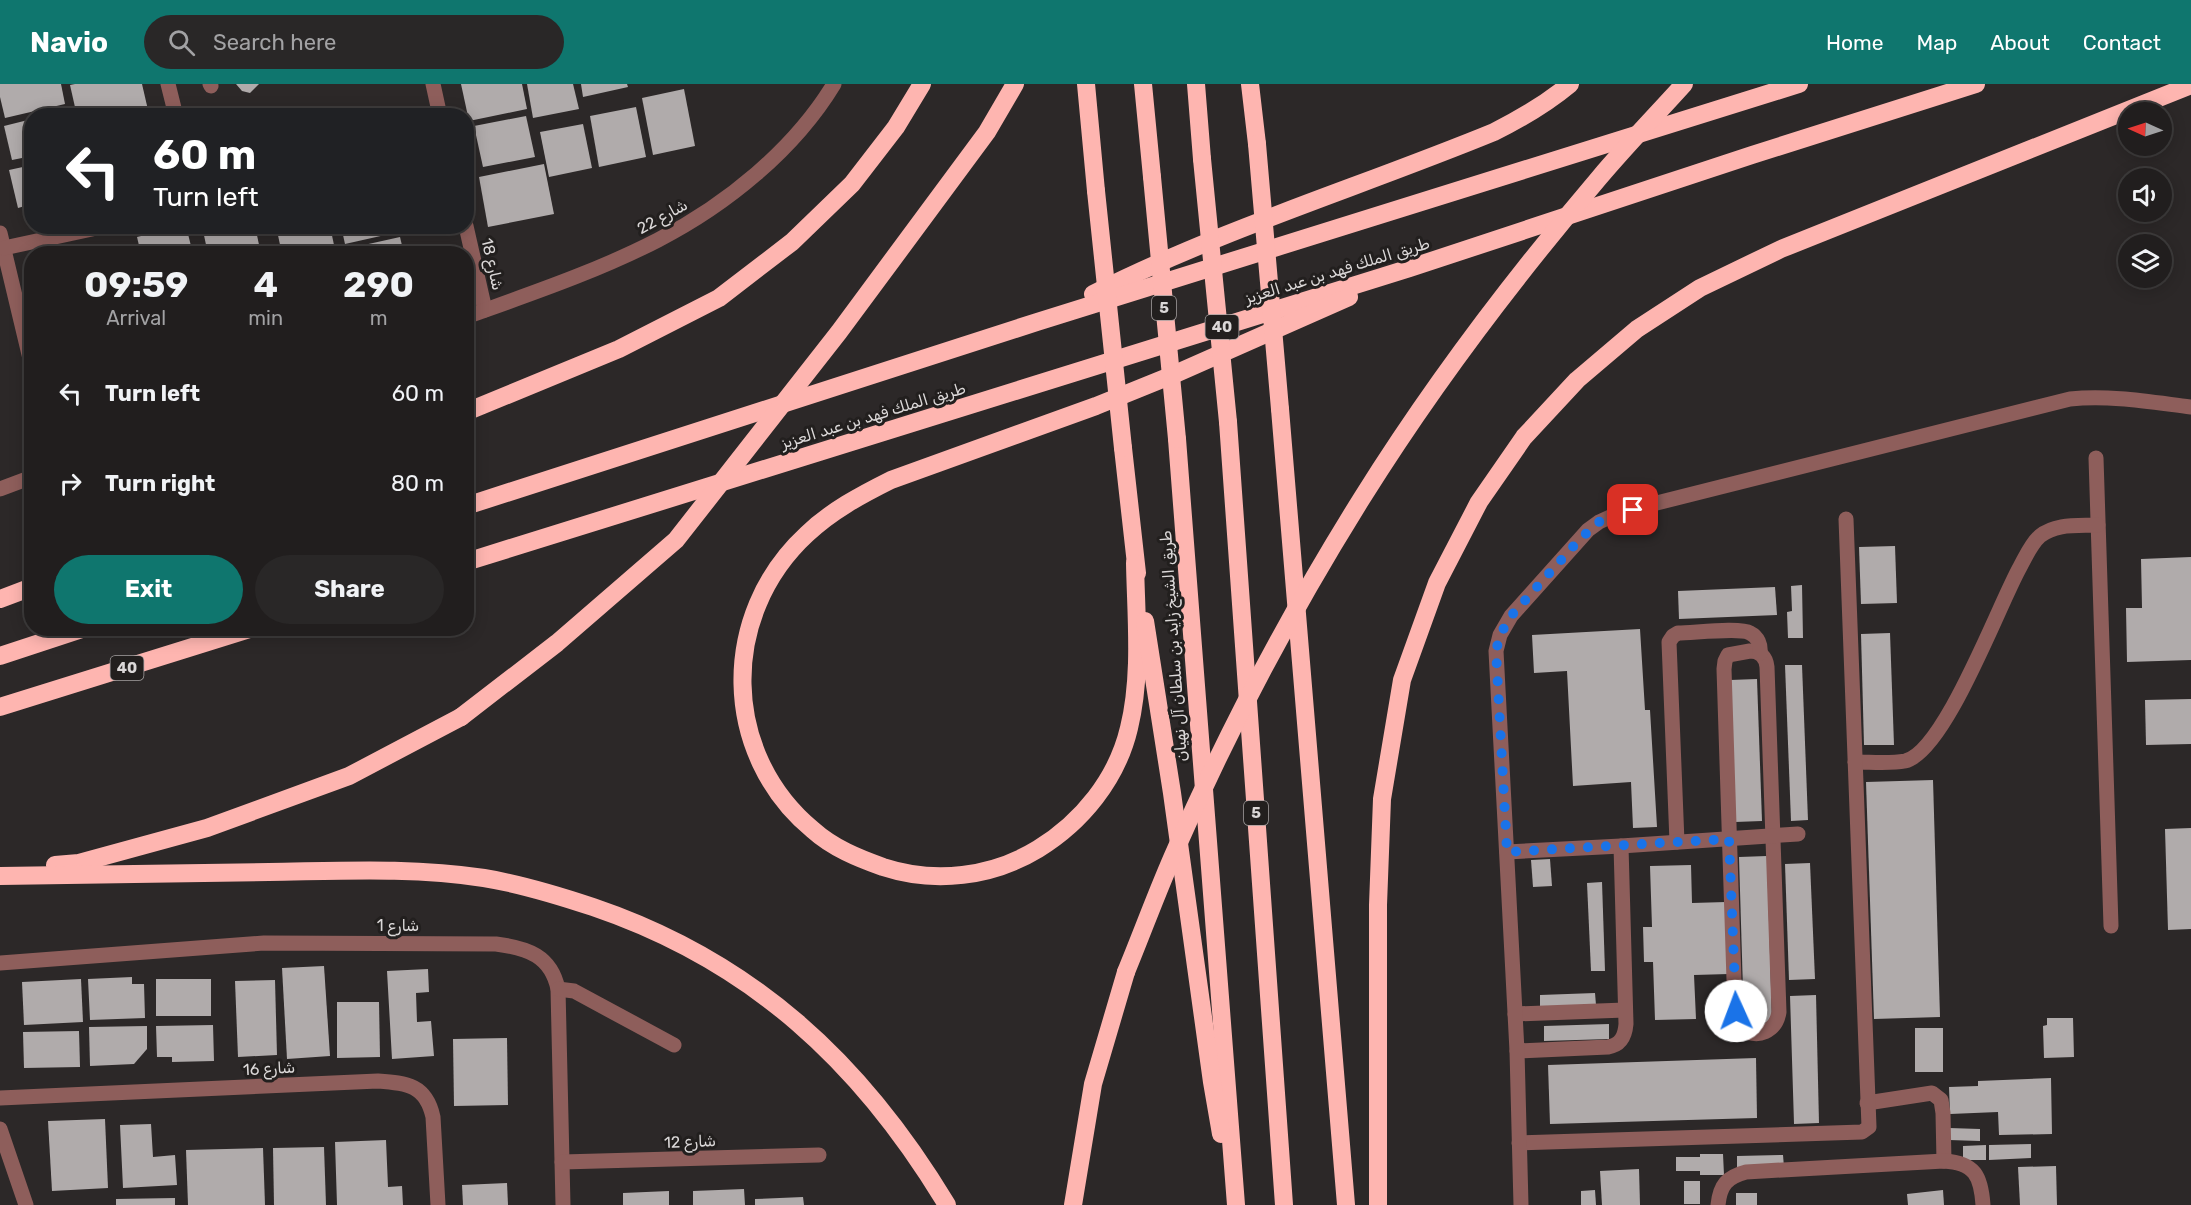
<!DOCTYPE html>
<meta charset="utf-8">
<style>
:root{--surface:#211e1e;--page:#292727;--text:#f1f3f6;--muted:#a2a2a4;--line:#3e3c3c;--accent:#0f766e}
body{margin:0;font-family:Rubik,Vazirmatn,sans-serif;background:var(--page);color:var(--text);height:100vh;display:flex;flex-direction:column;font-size:22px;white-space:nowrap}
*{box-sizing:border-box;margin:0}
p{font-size:20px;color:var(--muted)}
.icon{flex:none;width:33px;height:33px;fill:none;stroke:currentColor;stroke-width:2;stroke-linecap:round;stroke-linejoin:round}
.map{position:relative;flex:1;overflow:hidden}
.panel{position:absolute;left:24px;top:162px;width:450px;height:390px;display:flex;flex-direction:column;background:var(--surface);border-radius:24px;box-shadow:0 3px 15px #0003,0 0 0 2px var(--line)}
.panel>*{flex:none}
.top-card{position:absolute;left:24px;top:24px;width:450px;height:126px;border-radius:24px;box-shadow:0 3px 15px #0003,0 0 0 2px var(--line);background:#202124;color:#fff;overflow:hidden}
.needle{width:39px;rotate:273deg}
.tools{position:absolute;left:2118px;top:18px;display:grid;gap:12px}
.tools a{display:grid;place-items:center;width:54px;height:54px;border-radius:50%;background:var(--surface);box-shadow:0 3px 15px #0003,0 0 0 2px var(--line);font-size:30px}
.pin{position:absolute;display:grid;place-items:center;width:51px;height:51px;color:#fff;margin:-26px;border-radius:12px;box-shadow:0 3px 9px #0006}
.me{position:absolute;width:66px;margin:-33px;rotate:358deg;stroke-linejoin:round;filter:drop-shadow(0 0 4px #0008)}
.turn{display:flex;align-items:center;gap:21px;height:126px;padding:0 30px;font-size:27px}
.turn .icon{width:78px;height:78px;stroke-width:2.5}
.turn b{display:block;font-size:42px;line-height:51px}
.eta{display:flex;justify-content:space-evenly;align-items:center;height:102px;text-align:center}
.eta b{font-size:36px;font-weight:700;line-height:42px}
.action{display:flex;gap:12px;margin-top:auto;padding:12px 30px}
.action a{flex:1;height:69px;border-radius:36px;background:var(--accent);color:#fff;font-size:24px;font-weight:700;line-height:69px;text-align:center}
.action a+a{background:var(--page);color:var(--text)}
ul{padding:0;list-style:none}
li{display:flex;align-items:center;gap:18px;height:90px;padding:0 30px}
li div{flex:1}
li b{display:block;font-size:22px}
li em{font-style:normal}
header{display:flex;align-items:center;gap:36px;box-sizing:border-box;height:84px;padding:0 30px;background:var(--accent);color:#fff}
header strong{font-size:28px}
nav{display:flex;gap:33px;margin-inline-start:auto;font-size:21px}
.search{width:420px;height:54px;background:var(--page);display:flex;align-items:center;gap:15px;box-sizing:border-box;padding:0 21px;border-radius:33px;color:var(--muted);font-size:22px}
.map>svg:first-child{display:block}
</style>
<header>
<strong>Navio</strong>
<div class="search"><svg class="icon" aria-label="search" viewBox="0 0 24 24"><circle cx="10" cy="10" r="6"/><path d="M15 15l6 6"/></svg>Search here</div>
<nav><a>Home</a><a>Map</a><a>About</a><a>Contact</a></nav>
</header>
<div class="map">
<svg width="2191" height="1121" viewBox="0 0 2191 1121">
<rect width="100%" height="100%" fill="#2c2828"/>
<g fill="#b0abab">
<polygon points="0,0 61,0 65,20 5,34 0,13"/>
<polygon points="75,0 142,0 148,26 124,32 77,32 70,1"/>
<polygon points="236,0 259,0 250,9 242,7"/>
<polygon points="461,0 522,0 527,25 469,37"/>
<polygon points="527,0 573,0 579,25 533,34"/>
<polygon points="581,0 627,0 628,3 583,13"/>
<polygon points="684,5 695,62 653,71 642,14"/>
<polygon points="636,23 646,73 599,83 590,32"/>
<polygon points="526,32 535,73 483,83 474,42"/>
<polygon points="32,35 32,72 12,76 4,42"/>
<polygon points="583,40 592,84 549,93 540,48"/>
<polygon points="544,80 554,130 488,143 479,93"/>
<polygon points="32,81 32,120 18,124 9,86"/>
<polygon points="182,142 186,142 193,170 141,170 137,153"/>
<polygon points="202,142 255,142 261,170 208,170"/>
<polygon points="276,142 330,142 334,161 296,170 282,170"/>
<polygon points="341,142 393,142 394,149 345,160"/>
<polygon points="400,153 404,170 347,170 346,165"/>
<polygon points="1895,462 1897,519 1861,520 1859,463"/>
<polygon points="2191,473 2191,576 2127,578 2126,524 2142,524 2141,475"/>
<polygon points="1802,501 1803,554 1788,554 1787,528 1792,527 1791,502"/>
<polygon points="1775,503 1777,531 1679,535 1678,507"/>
<polygon points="1640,545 1645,626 1650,626 1657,743 1633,744 1631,698 1573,702 1567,587 1534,589 1532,551"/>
<polygon points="1890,549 1894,661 1864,661 1861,550"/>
<polygon points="1785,581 1802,581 1808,736 1791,737"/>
<polygon points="1757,595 1762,737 1735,738 1730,596"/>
<polygon points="2191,615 2191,660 2146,661 2145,616"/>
<polygon points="1933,696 1940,933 1874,935 1866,698"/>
<polygon points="2191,744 2191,845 2168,846 2165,745"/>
<polygon points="1767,772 1772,938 1744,939 1739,773"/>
<polygon points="1550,775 1552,802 1533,803 1531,776"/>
<polygon points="1810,779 1815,895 1789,896 1785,780"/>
<polygon points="1691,781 1692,819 1726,818 1729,890 1694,891 1696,935 1655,936 1653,878 1644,878 1643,843 1652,843 1650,782"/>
<polygon points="1602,798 1605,887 1591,887 1587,799"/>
<polygon points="324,882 330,972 287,975 282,884"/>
<polygon points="428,885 429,908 416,909 417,938 431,937 434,972 392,975 387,887"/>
<polygon points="132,893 132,900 144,900 145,934 90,936 88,895"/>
<polygon points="81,895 83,938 24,941 22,898"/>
<rect x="156" y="895" width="55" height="37"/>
<polygon points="275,896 277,971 238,973 235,897"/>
<polygon points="1595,909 1596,921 1540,923 1540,911"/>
<polygon points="1816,911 1819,1039 1794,1040 1790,912"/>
<polygon points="337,918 379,918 380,973 337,974"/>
<polygon points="2047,934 2073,934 2074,973 2044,974 2043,942 2047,941"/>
<polygon points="1609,940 1609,955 1544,957 1544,942"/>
<polygon points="213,941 214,977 172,978 172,973 157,973 156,942"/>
<polygon points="147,942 147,965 134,980 90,982 89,943"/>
<rect x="1915" y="944" width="28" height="44"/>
<polygon points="79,947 80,983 24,984 23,948"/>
<polygon points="507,954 508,1021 454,1022 453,955"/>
<polygon points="1756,974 1757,1034 1550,1040 1548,981"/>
<polygon points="2051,994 2052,1050 1999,1051 1998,1028 1950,1030 1949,1003 1978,1002 1978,997"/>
<polygon points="105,1035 108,1104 52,1107 48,1037"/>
<polygon points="151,1040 153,1073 175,1071 177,1101 123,1104 120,1041"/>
<polygon points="1949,1044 1980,1045 1980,1057 1949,1056"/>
<polygon points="386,1056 388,1103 402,1102 403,1121 337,1121 335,1058"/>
<polygon points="2031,1060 2031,1074 1989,1076 1989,1061"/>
<polygon points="1986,1061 1986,1076 1963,1076 1963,1062"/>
<polygon points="324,1063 326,1121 274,1121 273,1064"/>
<polygon points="263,1064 265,1121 188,1121 186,1066"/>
<polygon points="1700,1070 1723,1070 1724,1091 1700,1091 1700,1087 1676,1087 1676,1073 1700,1073"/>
<polygon points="1783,1071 1784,1083 1737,1084 1737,1072"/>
<polygon points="2056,1082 2057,1121 2020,1121 2018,1083"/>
<polygon points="1639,1085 1640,1121 1602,1121 1600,1087"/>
<rect x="1684" y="1097" width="16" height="23"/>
<polygon points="507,1099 508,1121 463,1121 462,1101"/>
<polygon points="744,1105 745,1121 693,1121 693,1107"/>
<polygon points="1595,1106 1596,1121 1581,1121 1581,1107"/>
<polygon points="1943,1106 1944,1121 1908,1121 1907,1110"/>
<polygon points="669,1107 669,1121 623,1121 623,1109"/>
<rect x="1736" y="1109" width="21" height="12"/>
<polygon points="803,1113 804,1121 755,1121 755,1115"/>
<polygon points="175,1114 175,1121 116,1121 116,1115"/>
</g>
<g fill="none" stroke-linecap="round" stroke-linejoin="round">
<g stroke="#8e5e5b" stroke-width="15">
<polyline points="168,0 176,32"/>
<polyline points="210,0 211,2"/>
<polyline points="433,0 440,32"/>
<polyline points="466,142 485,226"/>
<polyline points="0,149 32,283"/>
<polyline points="4,164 106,142"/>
<path d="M466,233c64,-23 132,-46 192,-77 68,-35 136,-90 176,-156"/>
<polyline points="2096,374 2111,842"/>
<polyline points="0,405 32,393"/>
<path d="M1750,567c10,0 16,6 17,16l12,345c-3,19 -21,28 -38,16l-6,-17 -11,-342 1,-8 3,-6z"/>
<path d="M1855,678c16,0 35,2 50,-1 40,-9 94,-157 115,-194 6,-11 11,-23 20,-31 16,-13 38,-10 58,-11"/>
<path d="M1677,758l-8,-200 4,-6 5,-3c15,0 62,-6 72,0 8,4 11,12 10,20"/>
<polyline points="1507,768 1621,762 1798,750"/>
<path d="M0,879l264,-20 232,1c32,4 55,12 62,45l5,216"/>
<polyline points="558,905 574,907 674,961"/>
<polyline points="1515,930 1625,926"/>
<path d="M1517,967l91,-4c13,-2 17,-11 18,-23l-5,-178"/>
<path d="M0,1014l378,-17c29,2 48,4 55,36l5,88"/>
<polyline points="1867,1019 1932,1009 1941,1016 1943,1029 1944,1077"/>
<polyline points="0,1045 26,1121"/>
<polyline points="1519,1059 1862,1048 1869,1043 1846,435"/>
<polyline points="562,1078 819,1071"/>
<path d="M1521,1121l-4,-154 -21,-400 4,-16 11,-19 77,-86 11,-8 22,-10 449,-113c41,-4 80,3 121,8"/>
<path d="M1718,1121c2,-20 9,-28 28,-33l198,-11c31,2 37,15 39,44"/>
</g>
<g stroke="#feb5b0" stroke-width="18">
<polyline points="1086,0 1096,107"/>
<polyline points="1143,0 1152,93"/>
<polyline points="1196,0 1202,75"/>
<polyline points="1250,0 1257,60"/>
<path d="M1093,210c129,-65 267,-107 401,-162 28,-14 52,-28 76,-48"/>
<polyline points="1280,325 1346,1121"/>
<polyline points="466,328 619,265 719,214 792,158 852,100 896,43 922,0"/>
<polyline points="1228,338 1284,1121"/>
<polyline points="1177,355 1236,1121"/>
<polyline points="1123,364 1137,489"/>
<polyline points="466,422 1037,238 1799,0"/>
<polyline points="466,478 1410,184 1752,71 1976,0"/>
<path d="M1135,479c1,54 7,112 -6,165 -12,51 -47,94 -91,121 -46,28 -103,35 -155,18 -25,-9 -50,-19 -70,-37 -92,-76 -94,-215 -6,-296 24,-23 54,-39 84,-54l205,-74 79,-32 174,-77"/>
<polyline points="0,515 32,503"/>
<polyline points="1145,537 1172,709 1212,998 1221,1050"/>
<polyline points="0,572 85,544"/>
<polyline points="0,623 253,544"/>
<polyline points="55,781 79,779 207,744 349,692 461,633"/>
<path d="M0,792c90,-1 179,-3 269,-4 72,-1 143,-5 215,6 37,6 73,17 109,29 159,54 268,155 354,298"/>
<polyline points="1073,1121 1093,1000 1126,888"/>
<polyline points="1378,1121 1378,821 1382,715 1402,596 1437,499 1479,418 1524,353 1577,296 1637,245 1700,204 1781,165 2191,1"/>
</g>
<g stroke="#feb5b0" stroke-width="18">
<polyline points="1257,60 1280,325"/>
<polyline points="1202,75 1228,338"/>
<polyline points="1152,93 1177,355"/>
<polyline points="1096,107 1123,364"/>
<polyline points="461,633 557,559 676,456 839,248 987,48 1015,0"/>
<path d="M1126,888c17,-41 32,-83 50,-123 53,-121 116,-239 186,-351 70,-112 151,-219 237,-320 27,-32 57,-63 85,-94"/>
</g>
</g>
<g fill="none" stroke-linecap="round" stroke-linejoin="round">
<polyline stroke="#1a73e8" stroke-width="10" stroke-dasharray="0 18" points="1633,426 1621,428 1599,438 1579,456 1511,532 1500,551 1496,567 1507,768 1729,755 1736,927"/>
</g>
<g text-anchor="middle" stroke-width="6" stroke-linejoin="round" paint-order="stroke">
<g fill="#221f1e" stroke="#a4a0a0" stroke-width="1.5">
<rect x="1152" y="212" width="24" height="24" rx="4.5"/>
<rect x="1205.5" y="231" width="33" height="24" rx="4.5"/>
<rect x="110.5" y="572" width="33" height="24" rx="4.5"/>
<rect x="1244" y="717" width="24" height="24" rx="4.5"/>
</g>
<g font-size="15" font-weight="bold" fill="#dbd8d8">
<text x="1164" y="229">5</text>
<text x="1222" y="248">40</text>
<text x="127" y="589">40</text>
<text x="1256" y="734">5</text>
</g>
<g font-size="16" fill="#dbd8d8" stroke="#221f1e">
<text transform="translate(662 132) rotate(-29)" y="6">شارع 22</text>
<text transform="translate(493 180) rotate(77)" y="6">شارع 18</text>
<text transform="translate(1337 186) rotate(-17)" y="6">طريق الملك فهد بن عبد العزيز</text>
<text transform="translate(873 331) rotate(-17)" y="6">طريق الملك فهد بن عبد العزيز</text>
<text transform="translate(1173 562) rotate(-94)" y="6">طريق الشيخ زايد بن سلطان آل نهيان</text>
<text x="398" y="847">شارع 1</text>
<text transform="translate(269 984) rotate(-3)" y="6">شارع 16</text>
<text transform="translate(690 1057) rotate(-2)" y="6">شارع 12</text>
</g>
</g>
</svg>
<div class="tools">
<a><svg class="needle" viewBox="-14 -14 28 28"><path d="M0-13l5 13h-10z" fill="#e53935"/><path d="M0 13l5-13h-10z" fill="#a2a2a4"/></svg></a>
<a><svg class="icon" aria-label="sound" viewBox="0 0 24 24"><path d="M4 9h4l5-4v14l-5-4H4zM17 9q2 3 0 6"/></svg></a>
<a><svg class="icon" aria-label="layers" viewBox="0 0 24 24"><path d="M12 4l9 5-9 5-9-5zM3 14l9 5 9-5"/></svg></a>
</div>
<div class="pin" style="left:1633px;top:426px;background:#d93025"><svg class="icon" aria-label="arrive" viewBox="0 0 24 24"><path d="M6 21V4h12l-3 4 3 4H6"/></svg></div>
<svg class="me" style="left:1736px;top:927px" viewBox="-20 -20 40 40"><circle r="19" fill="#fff"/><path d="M0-13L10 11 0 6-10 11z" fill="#1a73e8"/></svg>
<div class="top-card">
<div class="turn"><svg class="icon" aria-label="left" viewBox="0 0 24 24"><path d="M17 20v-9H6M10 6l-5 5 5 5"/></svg><div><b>60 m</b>Turn left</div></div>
</div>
<section class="panel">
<div class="eta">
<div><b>09:59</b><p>Arrival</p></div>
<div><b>4</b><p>min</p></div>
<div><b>290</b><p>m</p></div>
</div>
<ul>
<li><svg class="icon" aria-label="left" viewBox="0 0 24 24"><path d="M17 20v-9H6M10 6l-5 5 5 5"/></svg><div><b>Turn left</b></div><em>60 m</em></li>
<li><svg class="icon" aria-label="right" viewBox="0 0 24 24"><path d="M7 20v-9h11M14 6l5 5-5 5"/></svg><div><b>Turn right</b></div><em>80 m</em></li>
</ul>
<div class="action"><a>Exit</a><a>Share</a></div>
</section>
</div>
